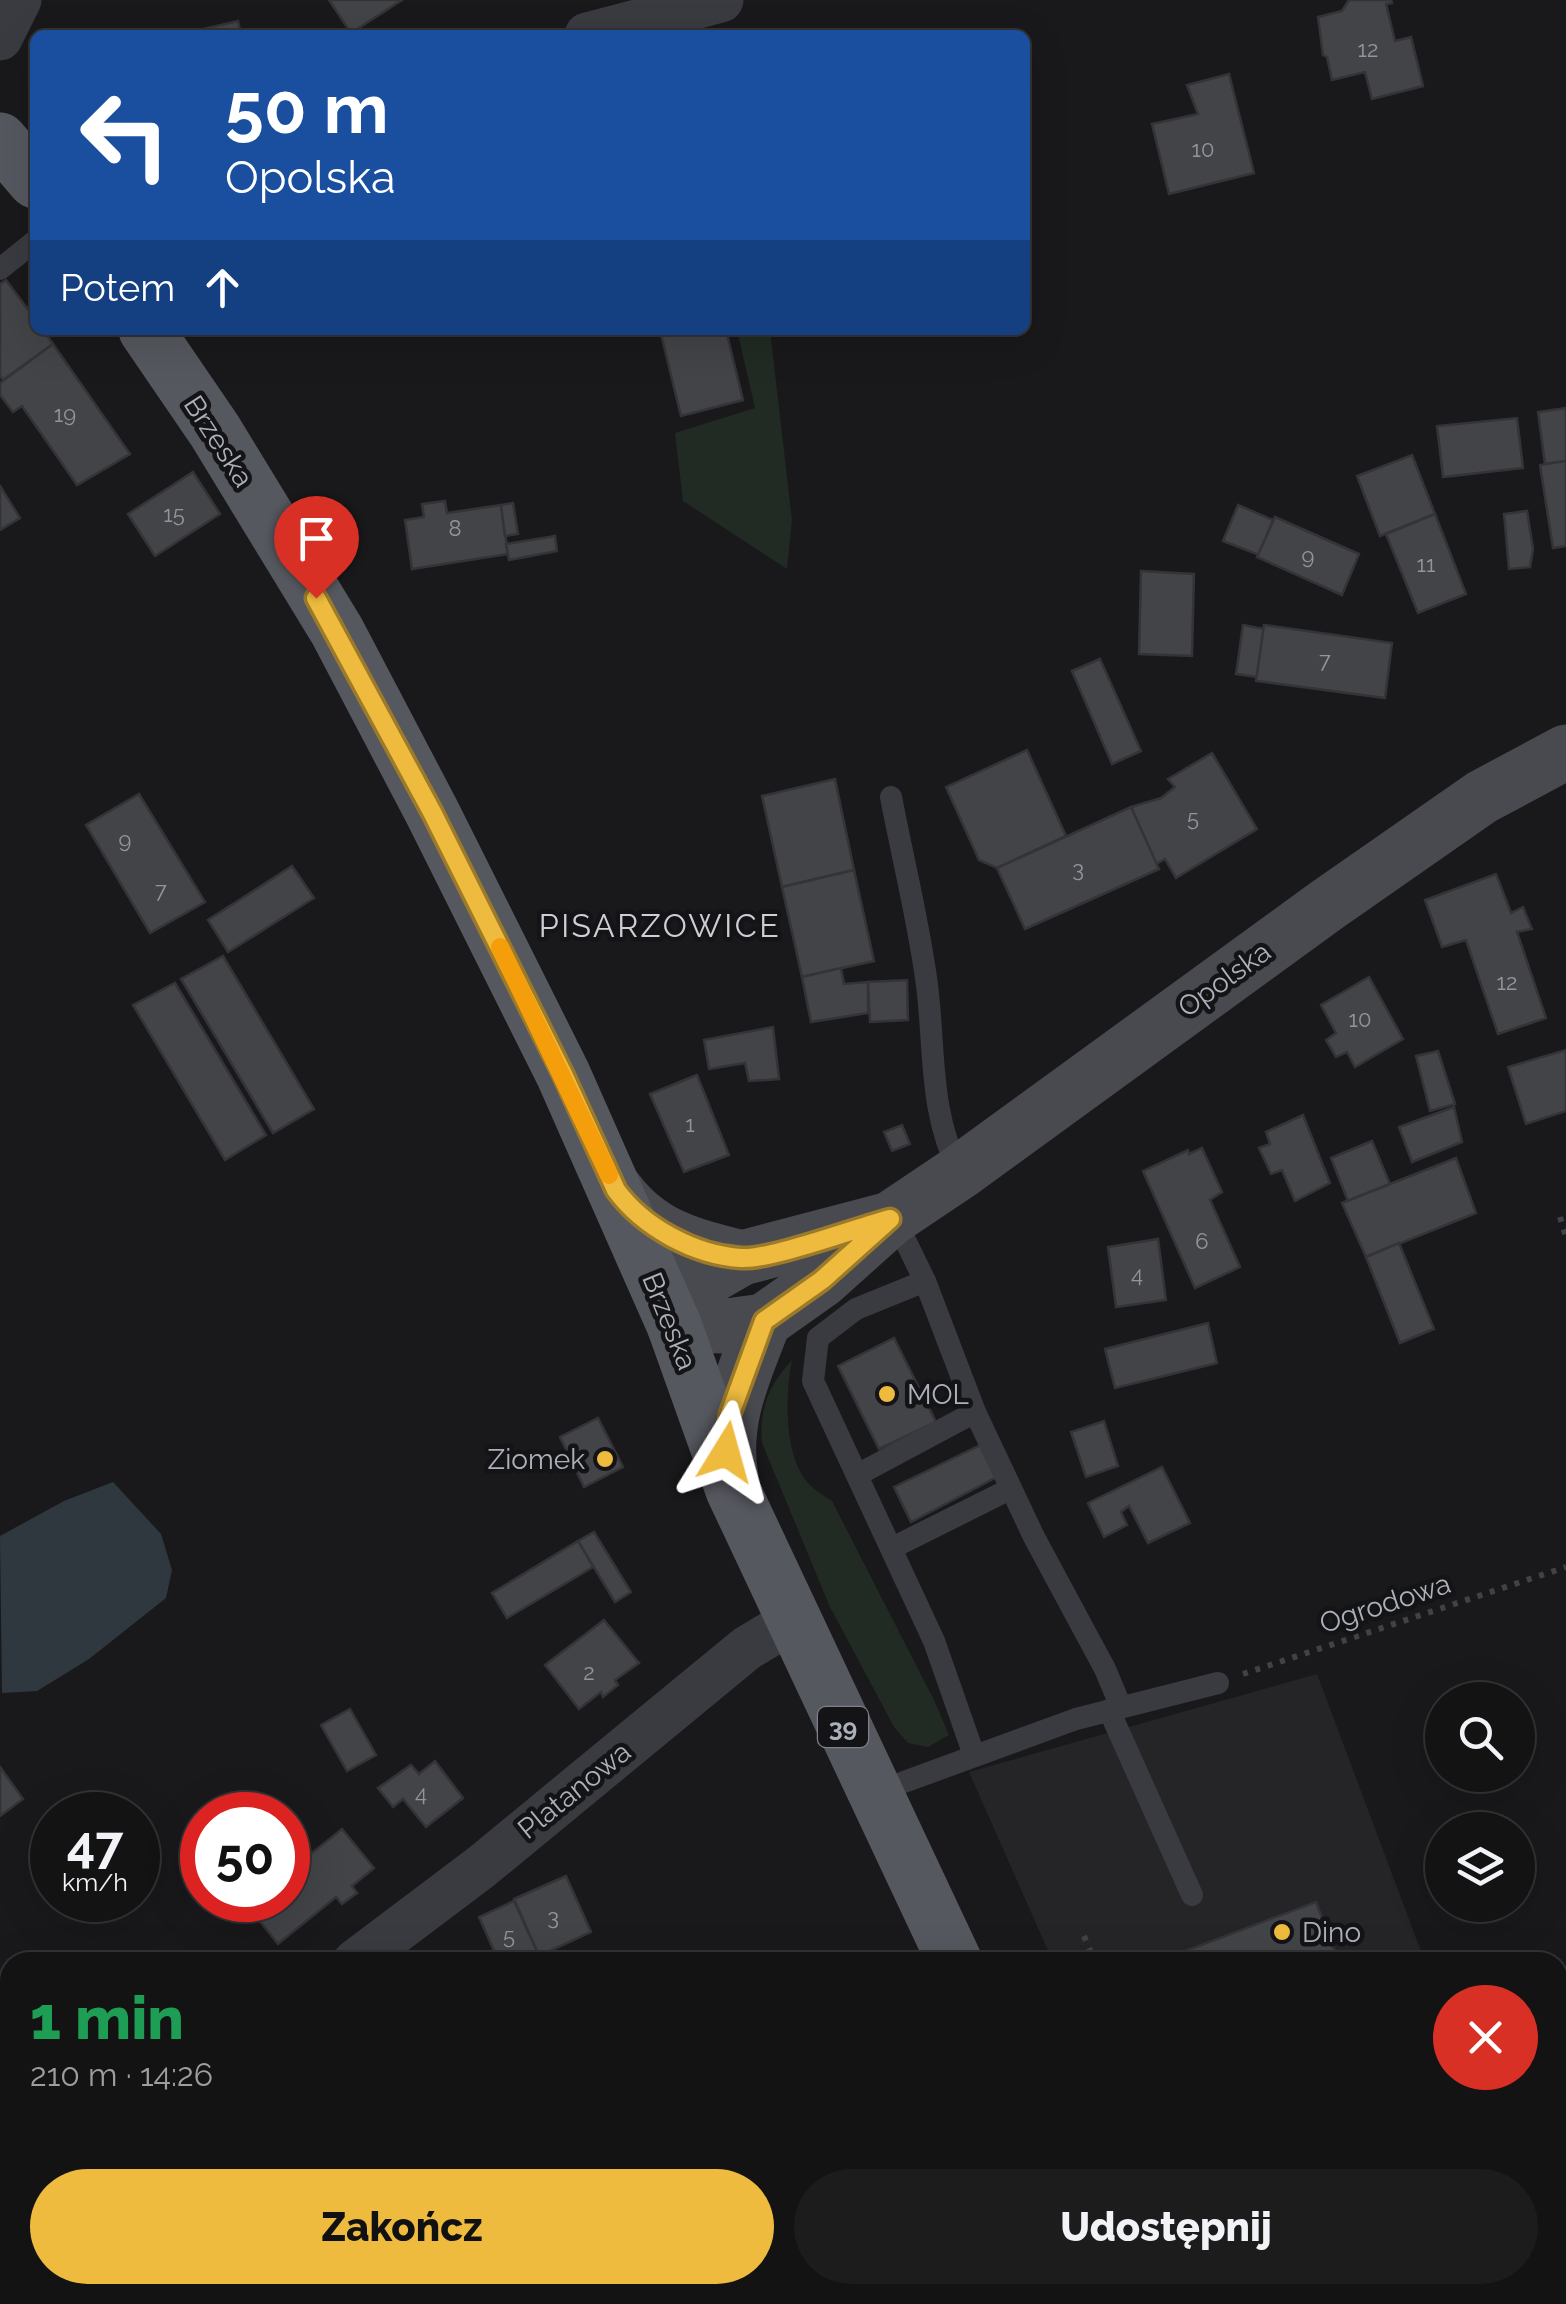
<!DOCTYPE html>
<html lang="pl">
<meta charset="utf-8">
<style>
:root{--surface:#131314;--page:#1c1c1d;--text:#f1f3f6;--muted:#9d9ea0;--line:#323234;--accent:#eebb3f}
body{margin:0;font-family:Raleway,sans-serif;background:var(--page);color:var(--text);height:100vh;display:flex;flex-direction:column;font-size:38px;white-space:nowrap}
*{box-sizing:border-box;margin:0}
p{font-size:32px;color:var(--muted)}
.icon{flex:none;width:55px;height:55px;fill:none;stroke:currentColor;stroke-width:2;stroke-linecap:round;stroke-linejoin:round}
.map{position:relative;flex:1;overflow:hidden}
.sheet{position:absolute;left:0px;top:1952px;width:1568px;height:352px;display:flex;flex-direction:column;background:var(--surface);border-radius:30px 30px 0 0;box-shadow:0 10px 40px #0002,0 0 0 2px var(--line)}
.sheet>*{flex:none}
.guide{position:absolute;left:30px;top:30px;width:1000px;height:305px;border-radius:15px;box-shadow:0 10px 40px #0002,0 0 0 2px var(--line);background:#1a4fa0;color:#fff;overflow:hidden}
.fabs{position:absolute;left:1425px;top:1682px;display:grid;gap:20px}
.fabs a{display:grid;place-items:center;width:110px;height:110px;border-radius:50%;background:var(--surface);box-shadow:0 10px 40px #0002,0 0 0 2px var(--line);font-size:50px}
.speed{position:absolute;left:30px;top:1792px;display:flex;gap:20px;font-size:50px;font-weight:700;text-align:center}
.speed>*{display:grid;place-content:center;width:130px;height:130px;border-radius:50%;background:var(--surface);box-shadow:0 10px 40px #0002,0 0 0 2px var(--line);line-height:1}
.speed small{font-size:25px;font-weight:400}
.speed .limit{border:15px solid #d22;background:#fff;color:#111}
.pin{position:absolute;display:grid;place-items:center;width:85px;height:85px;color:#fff;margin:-102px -42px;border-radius:50% 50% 50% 0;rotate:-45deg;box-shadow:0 0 10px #0007}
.pin .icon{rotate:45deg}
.me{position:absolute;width:110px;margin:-55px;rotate:8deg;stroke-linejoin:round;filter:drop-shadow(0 0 8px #0008)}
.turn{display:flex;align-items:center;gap:35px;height:210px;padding:0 30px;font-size:45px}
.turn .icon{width:130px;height:130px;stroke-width:2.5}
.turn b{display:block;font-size:70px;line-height:85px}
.then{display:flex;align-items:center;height:95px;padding:0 30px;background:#0003;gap:20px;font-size:38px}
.round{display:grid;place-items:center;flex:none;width:105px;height:105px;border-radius:52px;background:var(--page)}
.head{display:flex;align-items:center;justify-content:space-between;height:170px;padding:0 30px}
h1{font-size:60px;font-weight:800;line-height:75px;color:#1e9e55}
.primary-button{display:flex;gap:20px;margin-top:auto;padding:20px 30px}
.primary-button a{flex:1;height:115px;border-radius:60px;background:var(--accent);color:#111;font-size:40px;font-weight:800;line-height:115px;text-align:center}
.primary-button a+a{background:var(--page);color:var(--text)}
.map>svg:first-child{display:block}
</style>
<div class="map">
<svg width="1566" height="2304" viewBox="0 0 1566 2304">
<rect width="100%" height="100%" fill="#19191b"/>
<polygon fill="#252528" points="1317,1674 1425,1962 1053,1962 969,1772"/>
<g fill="#212a23">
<polygon points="737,330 770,330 792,520 787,569 683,501 675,433 755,408"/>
<path d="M792,1360c-7,34 -9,100 19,126 6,6 14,10 21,15l102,199 15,35 -21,12 -20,-4 -14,-16 -64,-120 -68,-164c-3,-35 7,-58 30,-83z"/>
</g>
<polygon fill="#2f383f" points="113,1482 161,1534 172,1570 166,1598 89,1659 37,1691 2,1693 0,1536 64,1501"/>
<g fill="#434448" stroke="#343337" stroke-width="2.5">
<polygon points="329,0 402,0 351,33"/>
<polygon points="1349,0 1391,0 1392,3 1386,4 1395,41 1411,37 1423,86 1372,99 1365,72 1332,80 1327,57 1323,55 1318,17 1342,11"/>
<polygon points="238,21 241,35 178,35"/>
<polygon points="1229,74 1254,173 1169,194 1152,124 1198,114 1187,85"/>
<polygon points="6,280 35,319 35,330 43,330 53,344 3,380 0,376 0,284"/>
<polygon points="660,330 726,330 743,400 681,416"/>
<polygon points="53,344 130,454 77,485 22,406 13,412 0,395 0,383"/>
<polygon points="1566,408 1566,461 1545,464 1538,412"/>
<polygon points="1517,418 1523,468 1443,477 1437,426"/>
<polygon points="1412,455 1435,514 1380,536 1357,476"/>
<polygon points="1566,461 1566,546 1553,548 1540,465"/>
<polygon points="193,472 220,514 155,556 128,514"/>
<polygon points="0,486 20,518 0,530"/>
<polygon points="445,501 447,513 501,505 508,554 412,569 405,520 424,517 422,504"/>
<polygon points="513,503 518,534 505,536 501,505"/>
<polygon points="1238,505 1273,520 1259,555 1223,541"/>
<polygon points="1527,511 1533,549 1530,567 1509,569 1504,514"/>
<polygon points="1435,514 1466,594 1418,613 1386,534"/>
<polygon points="1275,517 1359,554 1342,595 1257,557"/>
<polygon points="555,536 557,551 509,560 506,544"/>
<polygon points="1141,571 1194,574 1192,656 1139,654"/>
<polygon points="1243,625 1264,629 1257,677 1236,674"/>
<polygon points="1264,625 1392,643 1385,698 1256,681"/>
<polygon points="1100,659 1141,751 1112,764 1072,671"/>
<polygon points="1027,750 1066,836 997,868 979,860 946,787"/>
<polygon points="1212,753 1257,829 1176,878 1165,859 1156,864 1131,807 1161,798 1175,787 1168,779"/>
<polygon points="835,779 854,870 782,887 762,796"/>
<polygon points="139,794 205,902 150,933 86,825"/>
<polygon points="1131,807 1159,869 1025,929 997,868"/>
<polygon points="292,866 314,898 228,952 208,920"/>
<polygon points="854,870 874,961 802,977 782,887"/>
<polygon points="1496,874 1511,913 1523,907 1532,929 1517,932 1546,1018 1498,1034 1466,940 1442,947 1425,900"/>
<polygon points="223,956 314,1109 273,1133 181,979"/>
<polygon points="841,968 844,984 868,982 868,1013 811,1022 802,977"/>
<polygon points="1369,977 1403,1039 1355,1067 1347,1052 1336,1057 1326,1040 1336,1033 1321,1005"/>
<polygon points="907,980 908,1020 870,1022 868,982"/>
<polygon points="175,983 266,1135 225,1160 133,1005"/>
<polygon points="773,1027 779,1079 749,1081 745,1063 709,1069 704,1040"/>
<polygon points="1566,1050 1566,1111 1526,1124 1508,1067"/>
<polygon points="1438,1051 1455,1104 1430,1111 1416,1056"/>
<polygon points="697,1075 729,1155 684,1172 650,1094"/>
<polygon points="1454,1107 1462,1142 1412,1162 1399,1127"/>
<polygon points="1303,1115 1330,1183 1295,1201 1282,1170 1271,1174 1259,1148 1270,1144 1266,1132"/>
<polygon points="902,1125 910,1144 892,1151 884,1132"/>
<polygon points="1372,1141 1390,1184 1348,1201 1331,1158"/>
<polygon points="1202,1148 1222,1192 1210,1200 1240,1267 1195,1288 1143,1171 1188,1150 1189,1154"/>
<polygon points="1456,1158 1476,1213 1366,1257 1342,1203"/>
<polygon points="1158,1239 1166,1300 1116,1307 1108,1247"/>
<polygon points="1399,1243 1434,1329 1400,1343 1366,1257"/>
<polygon points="1208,1323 1217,1363 1115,1388 1105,1349"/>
<polygon points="894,1338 936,1422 879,1449 838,1366"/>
<polygon points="598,1418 623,1467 584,1487 560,1437"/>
<polygon points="1104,1421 1118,1466 1086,1477 1071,1432"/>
<polygon points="995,1438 1010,1470 911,1522 894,1487"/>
<polygon points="1162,1467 1190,1523 1148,1543 1129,1506 1121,1512 1127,1525 1104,1537 1088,1503"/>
<polygon points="594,1532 631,1592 615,1602 578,1541"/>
<polygon points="578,1541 593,1567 507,1618 492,1593"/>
<polygon points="604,1620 639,1663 615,1680 618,1685 603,1697 601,1692 579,1709 545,1665"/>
<polygon points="350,1709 376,1755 347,1771 321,1725"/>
<polygon points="435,1761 463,1798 426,1827 403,1799 393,1807 378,1788 411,1765 419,1774"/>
<polygon points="0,1767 23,1799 0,1816"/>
<polygon points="342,1829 374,1868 352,1886 357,1893 342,1904 336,1897 278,1944 247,1905 253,1900 288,1900 288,1872"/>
<polygon points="566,1876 591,1932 539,1956 514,1899"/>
<polygon points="514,1901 539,1956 523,1962 499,1962 479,1917"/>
<polygon points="1316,1902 1339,1962 1156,1962"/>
<polygon points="208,2295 273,2295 277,2302 213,2304"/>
</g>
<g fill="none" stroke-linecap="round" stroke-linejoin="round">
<g stroke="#404247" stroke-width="6" stroke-dasharray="5 8" stroke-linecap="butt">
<polyline points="1560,1217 1566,1237"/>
<polyline points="1243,1674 1566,1567"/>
<polyline points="1084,1936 1095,1962"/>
</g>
<g stroke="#3a3b40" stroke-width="22">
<polyline points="0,269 35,241"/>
<path d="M891,797c12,63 28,126 36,188 8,64 2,129 33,187"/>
<polyline points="890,1219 905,1240 925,1281 856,1309 818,1338 813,1381 934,1641 974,1755"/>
<polyline points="975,1412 1034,1537 1105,1669 1121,1707"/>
<polyline points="859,1474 975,1412 925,1281"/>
<polyline points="892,1548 1010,1489"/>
<polyline points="1109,1710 1192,1895"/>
<polyline points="874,1793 1076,1719 1218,1683"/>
<polyline points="336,2295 346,2304"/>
</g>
<g stroke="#3a3b40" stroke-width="45">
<polyline points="587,35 721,0"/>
<polyline points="0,38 19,0"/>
<polyline points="355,1962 481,1867 747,1648 794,1620"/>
<polyline points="0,2241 10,2233"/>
</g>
<g stroke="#484a50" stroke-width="55">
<path d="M616,1190c33,45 73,55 126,68"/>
<polyline points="890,1219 742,1258 702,1281 684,1301 674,1325 727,1326 764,1321 822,1280 890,1219 960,1172 1327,905 1482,797 1566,752"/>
<path d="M731,1477c-10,-57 13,-104 33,-156"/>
</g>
<g stroke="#56585f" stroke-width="55">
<polyline points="0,140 35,181"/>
<polyline points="146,330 215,431 337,631 432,812 563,1074 674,1325 733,1490 955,1962"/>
<polyline points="1109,2295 1113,2304"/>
</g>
</g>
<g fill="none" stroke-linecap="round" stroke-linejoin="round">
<g stroke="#9b7a29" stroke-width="25">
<path id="route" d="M316,598l116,214 131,262 53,116c27,37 78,65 125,68 30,2 115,-30 149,-39l-68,61 -58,41 -34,93 -4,38"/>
</g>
<use href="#route" stroke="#eebb3f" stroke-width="18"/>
<polyline stroke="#f59e0b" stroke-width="18" points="500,947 609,1175"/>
</g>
<g fill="#eebb3f" stroke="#141416" stroke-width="4">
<circle cx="887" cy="1394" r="10"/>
<circle cx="605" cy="1459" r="10"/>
<circle cx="1282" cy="1932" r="10"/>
</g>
<g text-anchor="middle" stroke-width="9" stroke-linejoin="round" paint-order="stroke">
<g font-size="22" fill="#92959e">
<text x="1368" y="57">12</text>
<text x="1203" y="157">10</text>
<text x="65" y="422">19</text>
<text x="174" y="522">15</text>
<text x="455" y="536">8</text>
<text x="1308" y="564">9</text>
<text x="1426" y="572">11</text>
<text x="1325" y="668">7</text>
<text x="1193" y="826">5</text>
<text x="125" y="848">9</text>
<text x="1078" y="877">3</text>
<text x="161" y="898">7</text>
<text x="1507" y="990">12</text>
<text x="1360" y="1027">10</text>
<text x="690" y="1132">1</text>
<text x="1202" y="1249">6</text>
<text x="1137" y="1282">4</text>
<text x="589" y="1680">2</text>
<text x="421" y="1801">4</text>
<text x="553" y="1925">3</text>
<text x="509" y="1944">5</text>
</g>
<rect fill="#141416" stroke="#7e818a" stroke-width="2.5" x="818" y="1707" width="50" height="40" rx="8"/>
<g font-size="25" font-weight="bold" fill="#acb0bb">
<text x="843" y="1736">39</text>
</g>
<g font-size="28" fill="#acb0bb" stroke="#141416">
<text transform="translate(219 441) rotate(57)" y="10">Brzeska</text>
<text transform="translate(1224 979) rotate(-36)" y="10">Opolska</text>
<text transform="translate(670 1321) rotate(68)" y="10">Brzeska</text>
<text transform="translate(1385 1603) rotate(-18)" y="10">Ogrodowa</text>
<text transform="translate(574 1790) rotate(-39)" y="10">Platanowa</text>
</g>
<g font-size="28" fill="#acb0bb" stroke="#141416" text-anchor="start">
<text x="907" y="1404">MOL</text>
<text x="585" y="1469" text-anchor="end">Ziomek</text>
<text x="1302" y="1942">Dino</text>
</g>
<g font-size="32" letter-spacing="2.5" fill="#cdcfd7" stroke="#141416">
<text x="660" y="937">PISARZOWICE</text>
</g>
</g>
</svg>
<div class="fabs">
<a><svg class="icon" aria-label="search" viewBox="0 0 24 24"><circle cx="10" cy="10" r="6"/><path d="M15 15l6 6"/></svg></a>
<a><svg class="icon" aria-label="layers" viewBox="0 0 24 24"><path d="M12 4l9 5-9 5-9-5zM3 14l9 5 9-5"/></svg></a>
</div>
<div class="speed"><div>47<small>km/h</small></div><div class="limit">50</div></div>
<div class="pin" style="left:316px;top:598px;background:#d93025"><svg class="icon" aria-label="arrive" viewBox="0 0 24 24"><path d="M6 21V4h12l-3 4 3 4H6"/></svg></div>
<svg class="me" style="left:726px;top:1452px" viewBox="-20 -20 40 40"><path d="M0-17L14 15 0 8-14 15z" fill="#eebb3f" stroke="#fff" stroke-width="4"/></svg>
<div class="guide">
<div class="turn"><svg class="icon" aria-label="left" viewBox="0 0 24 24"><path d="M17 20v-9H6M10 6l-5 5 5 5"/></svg><div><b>50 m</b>Opolska</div></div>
<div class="then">Potem<svg class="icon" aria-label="ahead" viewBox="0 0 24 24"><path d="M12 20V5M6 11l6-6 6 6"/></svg></div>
</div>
<section class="sheet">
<div class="head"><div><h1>1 min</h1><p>210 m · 14:26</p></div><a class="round" style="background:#d93025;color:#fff"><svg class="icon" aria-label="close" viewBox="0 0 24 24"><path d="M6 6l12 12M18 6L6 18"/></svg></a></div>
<div class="primary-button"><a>Zakończ</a><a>Udostępnij</a></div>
</section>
</div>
